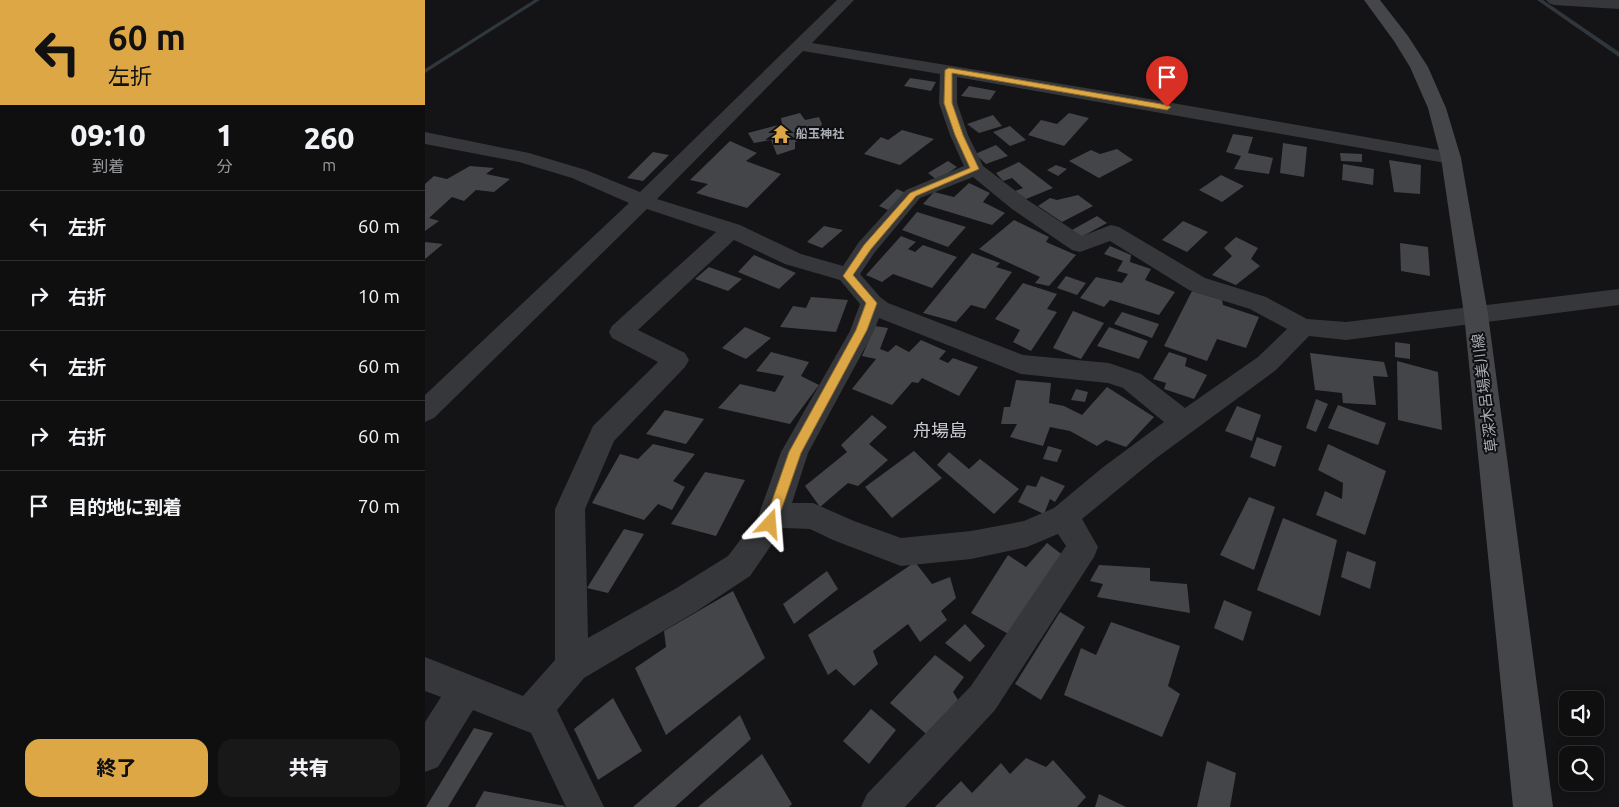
<!DOCTYPE html>
<html lang="ja">
<meta charset="utf-8">
<style>
:root{--surface:#0f0f10;--page:#181819;--text:#f1f3f6;--muted:#9b9c9f;--line:#2f2f30;--accent:#dea745}
body{margin:0;font-family:Ubuntu,"Noto Sans JP",sans-serif;background:var(--page);color:var(--text);height:100vh;display:flex;flex-direction:column;font-size:19px;white-space:nowrap}
*{box-sizing:border-box;margin:0}
p{font-size:16px;color:var(--muted)}
.icon{flex:none;width:28px;height:28px;fill:none;stroke:currentColor;stroke-width:2;stroke-linecap:round;stroke-linejoin:round}
.map{position:relative;flex:1;overflow:hidden}
.sheet{display:flex;flex-direction:column;background:var(--surface);width:425px}
.sheet>*{flex:none}
.top-card{background:#dea745;color:#111;overflow:hidden}
.tools{position:absolute;left:1134px;top:691px;display:grid;gap:10px}
.tools a{display:grid;place-items:center;width:45px;height:45px;border-radius:10px;background:var(--surface);box-shadow:0 2px 12px #0003,0 0 0 1px var(--line);font-size:25px}
.pin{position:absolute;display:grid;place-items:center;width:42px;height:42px;color:#fff;margin:-51px -21px;border-radius:50% 50% 50% 0;rotate:-45deg;box-shadow:0 0 5px #0007}
.pin .icon{rotate:45deg}
.me{position:absolute;width:55px;margin:-28px;rotate:19deg;stroke-linejoin:round;filter:drop-shadow(0 0 4px #0008)}
.turn{display:flex;align-items:center;gap:18px;height:105px;padding:0 25px;font-size:22px}
.turn .icon{width:65px;height:65px;stroke-width:2.5}
.turn b{display:block;font-size:35px;line-height:42px}
.eta{display:flex;justify-content:space-evenly;align-items:center;height:85px;text-align:center}
.eta b{font-size:30px;font-weight:800;line-height:35px}
.button{display:flex;gap:10px;margin-top:auto;padding:10px 25px}
.button a{flex:1;height:58px;border-radius:15px;background:var(--accent);color:#111;font-size:20px;font-weight:800;line-height:58px;text-align:center}
.button a+a{background:var(--page);color:var(--text)}
ul{padding:0;list-style:none}
li{display:flex;align-items:center;gap:15px;height:70px;padding:0 25px;border-top:1px solid var(--line)}
li div{flex:1}
li b{display:block;font-size:19px}
li em{font-style:normal}
main{display:flex;flex:1;min-height:0}
.map>svg:first-child{display:block}
</style>
<main>
<section class="sheet">
<div class="top-card">
<div class="turn"><svg class="icon" aria-label="left" viewBox="0 0 24 24"><path d="M17 20v-9H6M10 6l-5 5 5 5"/></svg><div><b>60 m</b>左折</div></div>
</div>
<div class="eta">
<div><b>09:10</b><p>到着</p></div>
<div><b>1</b><p>分</p></div>
<div><b>260</b><p>m</p></div>
</div>
<ul>
<li><svg class="icon" aria-label="left" viewBox="0 0 24 24"><path d="M17 20v-9H6M10 6l-5 5 5 5"/></svg><div><b>左折</b></div><em>60 m</em></li>
<li><svg class="icon" aria-label="right" viewBox="0 0 24 24"><path d="M7 20v-9h11M14 6l5 5-5 5"/></svg><div><b>右折</b></div><em>10 m</em></li>
<li><svg class="icon" aria-label="left" viewBox="0 0 24 24"><path d="M17 20v-9H6M10 6l-5 5 5 5"/></svg><div><b>左折</b></div><em>60 m</em></li>
<li><svg class="icon" aria-label="right" viewBox="0 0 24 24"><path d="M7 20v-9h11M14 6l5 5-5 5"/></svg><div><b>右折</b></div><em>60 m</em></li>
<li><svg class="icon" aria-label="arrive" viewBox="0 0 24 24"><path d="M6 21V4h12l-3 4 3 4H6"/></svg><div><b>目的地に到着</b></div><em>70 m</em></li>
</ul>
<div class="button"><a>終了</a><a>共有</a></div>
</section>
<div class="map">
<svg width="1194" height="807" viewBox="0 0 1194 807">
<rect width="100%" height="100%" fill="#141416"/>
<g fill="none" stroke-linecap="round" stroke-linejoin="round">
<g fill="#2f373d" fill-rule="evenodd">
<polygon points="109,0 115,0 0,73 0,69"/>
<polygon points="1112,0 1118,0 1194,52 1194,57"/>
</g>
</g>
<g fill="#434549">
<polygon points="485,78 511,82 506,91 479,86"/>
<polygon points="544,86 571,91 565,100 536,96"/>
<polygon points="375,113 380,120 394,117 397,124 389,135 370,142 370,149 352,155 346,140 329,143 323,133 357,124 356,118"/>
<polygon points="644,113 664,118 639,146 603,135 616,120 632,124"/>
<polygon points="568,115 577,126 554,133 542,124"/>
<polygon points="585,126 601,140 585,146 568,132"/>
<polygon points="477,130 509,139 475,165 439,154 456,137 463,140"/>
<polygon points="808,134 828,137 823,153 848,158 844,174 809,169 816,156 801,152"/>
<polygon points="305,141 332,153 321,161 356,174 322,208 271,193 283,184 265,180"/>
<polygon points="858,143 882,147 879,177 855,173"/>
<polygon points="571,145 583,156 561,164 550,154"/>
<polygon points="692,149 708,160 674,178 644,161 666,150 675,154"/>
<polygon points="228,152 244,155 218,181 202,178"/>
<polygon points="915,153 937,154 937,162 916,161"/>
<polygon points="964,160 996,165 995,194 969,192"/>
<polygon points="523,161 532,167 512,180 503,173"/>
<polygon points="594,162 628,188 601,199 590,191 598,188 587,178 578,181 571,173"/>
<polygon points="918,164 949,169 948,185 917,180"/>
<polygon points="631,165 642,169 633,176 622,170"/>
<polygon points="45,166 69,168 61,174 85,179 69,192 51,190 39,201 27,197 4,218 14,221 0,231 0,184 9,176 22,179"/>
<polygon points="796,175 819,186 797,202 774,190"/>
<polygon points="544,183 565,193 558,202 580,213 567,225 498,204 509,192 529,197"/>
<polygon points="472,189 481,193 463,210 454,206"/>
<polygon points="653,195 668,206 637,222 613,206 625,198 632,200"/>
<polygon points="492,212 541,227 523,247 477,230"/>
<polygon points="672,216 682,223 656,237 647,230"/>
<polygon points="589,220 624,237 621,242 651,255 624,286 610,283 615,277 554,249"/>
<polygon points="758,221 783,232 762,252 737,240"/>
<polygon points="399,226 418,230 397,248 382,242"/>
<polygon points="476,236 491,242 483,249 490,252 498,245 532,257 507,288 468,274 457,282 441,275"/>
<polygon points="811,237 833,248 826,259 835,266 811,285 787,275 807,256 799,248"/>
<polygon points="0,242 18,244 0,259"/>
<polygon points="975,243 1003,247 1005,276 976,271"/>
<polygon points="685,246 706,255 705,262 726,269 720,280 750,292 734,315 685,300 679,307 655,298 671,277 697,283 703,274 692,271 698,261 679,254"/>
<polygon points="547,253 575,263 571,267 587,272 560,309 546,305 531,322 498,313"/>
<polygon points="329,255 371,273 354,289 313,272"/>
<polygon points="284,267 317,279 303,291 270,279"/>
<polygon points="641,276 661,283 652,295 632,288"/>
<polygon points="598,283 632,294 622,309 632,312 606,351 588,342 595,330 570,319"/>
<polygon points="767,291 797,300 798,305 834,317 821,348 792,339 782,361 739,346"/>
<polygon points="386,297 423,300 411,332 355,327 368,306 381,308"/>
<polygon points="648,311 679,323 656,359 628,348"/>
<polygon points="697,312 734,324 727,338 689,324"/>
<polygon points="450,326 463,328 455,349 463,352 471,345 484,352 496,340 521,351 514,359 523,363 528,358 553,367 534,396 497,378 493,383 487,382 467,405 427,389 451,359 437,356"/>
<polygon points="320,327 346,338 321,359 297,348"/>
<polygon points="684,327 723,341 714,359 672,346"/>
<polygon points="970,342 985,344 985,359 970,357"/>
<polygon points="346,352 384,362 376,376 394,385 365,424 293,408 315,384 350,392 359,376 331,371"/>
<polygon points="744,352 762,358 760,366 782,375 769,399 739,389 741,383 728,379"/>
<polygon points="885,353 959,362 963,377 948,376 951,405 918,403 917,393 890,390"/>
<polygon points="972,361 1013,372 1017,430 973,420"/>
<polygon points="591,380 626,383 624,403 639,406 657,415 682,387 729,417 701,447 681,440 672,446 645,431 625,427 618,446 585,437 592,424 576,424 579,407 585,407"/>
<polygon points="651,389 663,392 660,402 646,400"/>
<polygon points="891,399 903,404 891,432 881,428"/>
<polygon points="913,405 961,423 953,445 903,428"/>
<polygon points="812,406 836,415 827,441 800,431"/>
<polygon points="240,410 279,419 261,444 221,434"/>
<polygon points="447,415 462,427 444,444 463,460 433,486 423,483 395,507 380,486 422,452 416,445"/>
<polygon points="832,437 857,446 850,467 825,457"/>
<polygon points="228,444 270,454 248,481 260,487 247,510 233,504 219,520 167,503 195,454 213,459"/>
<polygon points="903,444 961,471 940,535 891,515 900,491 917,499 918,483 893,470"/>
<polygon points="623,446 637,450 632,462 618,459"/>
<polygon points="489,451 517,478 467,518 440,487"/>
<polygon points="524,452 544,469 555,459 594,489 569,514 512,465"/>
<polygon points="280,472 320,480 291,536 246,524"/>
<polygon points="616,476 640,486 630,502 625,499 619,514 593,502 602,485 611,487"/>
<polygon points="824,497 850,507 829,570 795,555"/>
<polygon points="858,518 912,540 895,616 832,590"/>
<polygon points="199,529 219,534 183,593 162,588"/>
<polygon points="622,543 639,556 587,636 546,613 583,555 601,567"/>
<polygon points="922,551 951,562 945,589 916,577"/>
<polygon points="490,562 507,584 525,577 531,598 516,611 522,620 495,642 483,624 448,651 453,664 429,686 411,669 403,675 383,635"/>
<polygon points="674,565 725,568 725,581 762,584 765,613 672,597 678,584 665,581"/>
<polygon points="402,571 413,589 369,624 358,604"/>
<polygon points="308,591 340,658 241,735 210,668 241,647 239,631"/>
<polygon points="799,600 827,612 818,641 789,628"/>
<polygon points="635,612 660,627 616,700 590,684"/>
<polygon points="686,622 755,646 743,686 755,694 737,737 639,695 656,648 671,655"/>
<polygon points="540,624 560,646 545,662 520,643"/>
<polygon points="510,655 539,677 528,692 533,700 506,738 465,703"/>
<polygon points="188,698 217,751 173,780 149,729"/>
<polygon points="446,709 471,730 444,764 418,741"/>
<polygon points="315,715 326,739 250,807 208,807"/>
<polygon points="49,728 68,733 23,807 1,807"/>
<polygon points="337,754 367,804 364,807 273,807"/>
<polygon points="601,758 621,767 628,760 661,797 652,807 510,807 536,781 547,793 576,763 585,774"/>
<polygon points="782,761 811,773 805,807 772,807"/>
<polygon points="59,791 140,806 139,807 50,807"/>
<polygon points="674,794 701,807 670,807"/>
</g>
<g fill="none" stroke-linecap="round" stroke-linejoin="round">
<g fill="#36373a" fill-rule="evenodd">
<path d="M412,0h17l-42,43 292,48 347,61 7,2 3,4 -3,4 -7,2 -494,-87v26l11,32 15,31 43,33 56,37 29,-11 8,2 86,51 61,19 41,22 39,3 273,-33v16l-273,35 -37,-4 -33,34 -121,89 -73,60 16,28 -4,10 -99,153 -90,97h-44l6,-13 104,-108 95,-140 -8,-12 -31,13 -56,12 -70,7 -68,-26 -23,-11 -27,-1 -33,48 -53,35 -113,67 -27,32 47,97h-38l-35,-74 -58,-23 -35,57 -13,5v-50l16,-25 -16,-6v-34l98,39 32,-36v-151l38,-83 65,-64 -46,-24 -3,-6 3,-6 104,-94 -69,-23 -213,209 -9,4v-27l204,-192 -57,-25 -53,-16 -94,-18v-12l104,21 57,17 54,22zM378,51l137,23 -1,29 11,32 14,31 -58,24 -47,52 -16,24 -42,-12 -61,-29 -83,-26zM548,177l39,32 60,41 8,2 30,-11 79,49 61,19 37,20 -29,28 -73,51 -44,-34 -32,-11 -86,-8 -135,-52 -8,-6 -20,-23 15,-22 45,-54zM309,240l51,24 55,16 20,24 -10,27 -69,121 -23,65 -30,39 -53,33 -87,49 -3,-129 29,-68 71,-74 4,-7 -4,-7 -47,-23zM454,318l142,56 87,9 15,5 41,34 -62,46 -48,40 -30,13 -53,10 -70,7 -47,-17 -41,-18h-21l16,-50 66,-122z"/>
<polygon points="1121,0 1194,0 1194,9 1129,5 1124,3"/>
</g>
<polygon fill="#44464a" fill-rule="evenodd" points="939,0 955,0 983,36 1003,67 1021,108 1036,158 1063,314 1128,807 1088,807 1039,314 1016,158 1003,108 985,67 969,41"/>
</g>
<polygon fill="#dea745" stroke="#906d2d" points="524,68 742,105 746,107 742,110 527,73 527,103 538,135 554,169 491,196 446,249 428,275 452,303 442,330 376,453 350,528 345,529 341,528 339,524 364,452 431,330 441,303 418,276 439,245 485,193 545,168 530,135 519,103 520,70"/>
<defs>
<g id="temple-bare" transform="scale(1.5)"><path d="M0-6L5-2H3V0L6.5 2.5H4V6H1.5V3h-3V6H-4V2.5H-6.5L-3 0V-2H-5Z" fill="#dea745" stroke="#0f0f11" stroke-width="2.5" paint-order="stroke"/></g>
</defs>
<g fill-rule="evenodd">
<use href="#temple-bare" x="356" y="134"/>
</g>
<g text-anchor="middle" stroke-width="4" stroke-linejoin="round" paint-order="stroke">
<g font-size="12" font-weight="bold" fill="#a8acb5" stroke="#0f0f11" text-anchor="start">
<text x="371" y="138">船玉神社</text>
</g>
<g font-size="15" fill="#a8acb5" stroke="#0f0f11">
<text transform="translate(1060 393) rotate(-97)" y="5">草深木呂場美川線</text>
</g>
<g font-size="18" fill="#c8cbd1" stroke="#0f0f11">
<text x="515" y="437">舟場島</text>
</g>
</g>
</svg>
<div class="tools">
<a><svg class="icon" aria-label="sound" viewBox="0 0 24 24"><path d="M4 9h4l5-4v14l-5-4H4zM17 9q2 3 0 6"/></svg></a>
<a><svg class="icon" aria-label="search" viewBox="0 0 24 24"><circle cx="10" cy="10" r="6"/><path d="M15 15l6 6"/></svg></a>
</div>
<div class="pin" style="left:742px;top:107px;background:#d93025"><svg class="icon" aria-label="arrive" viewBox="0 0 24 24"><path d="M6 21V4h12l-3 4 3 4H6"/></svg></div>
<svg class="me" style="left:345px;top:524px" viewBox="-20 -20 40 40"><path d="M0-17L14 15 0 8-14 15z" fill="#dea745" stroke="#fff" stroke-width="4"/></svg>
</div>
</main>
